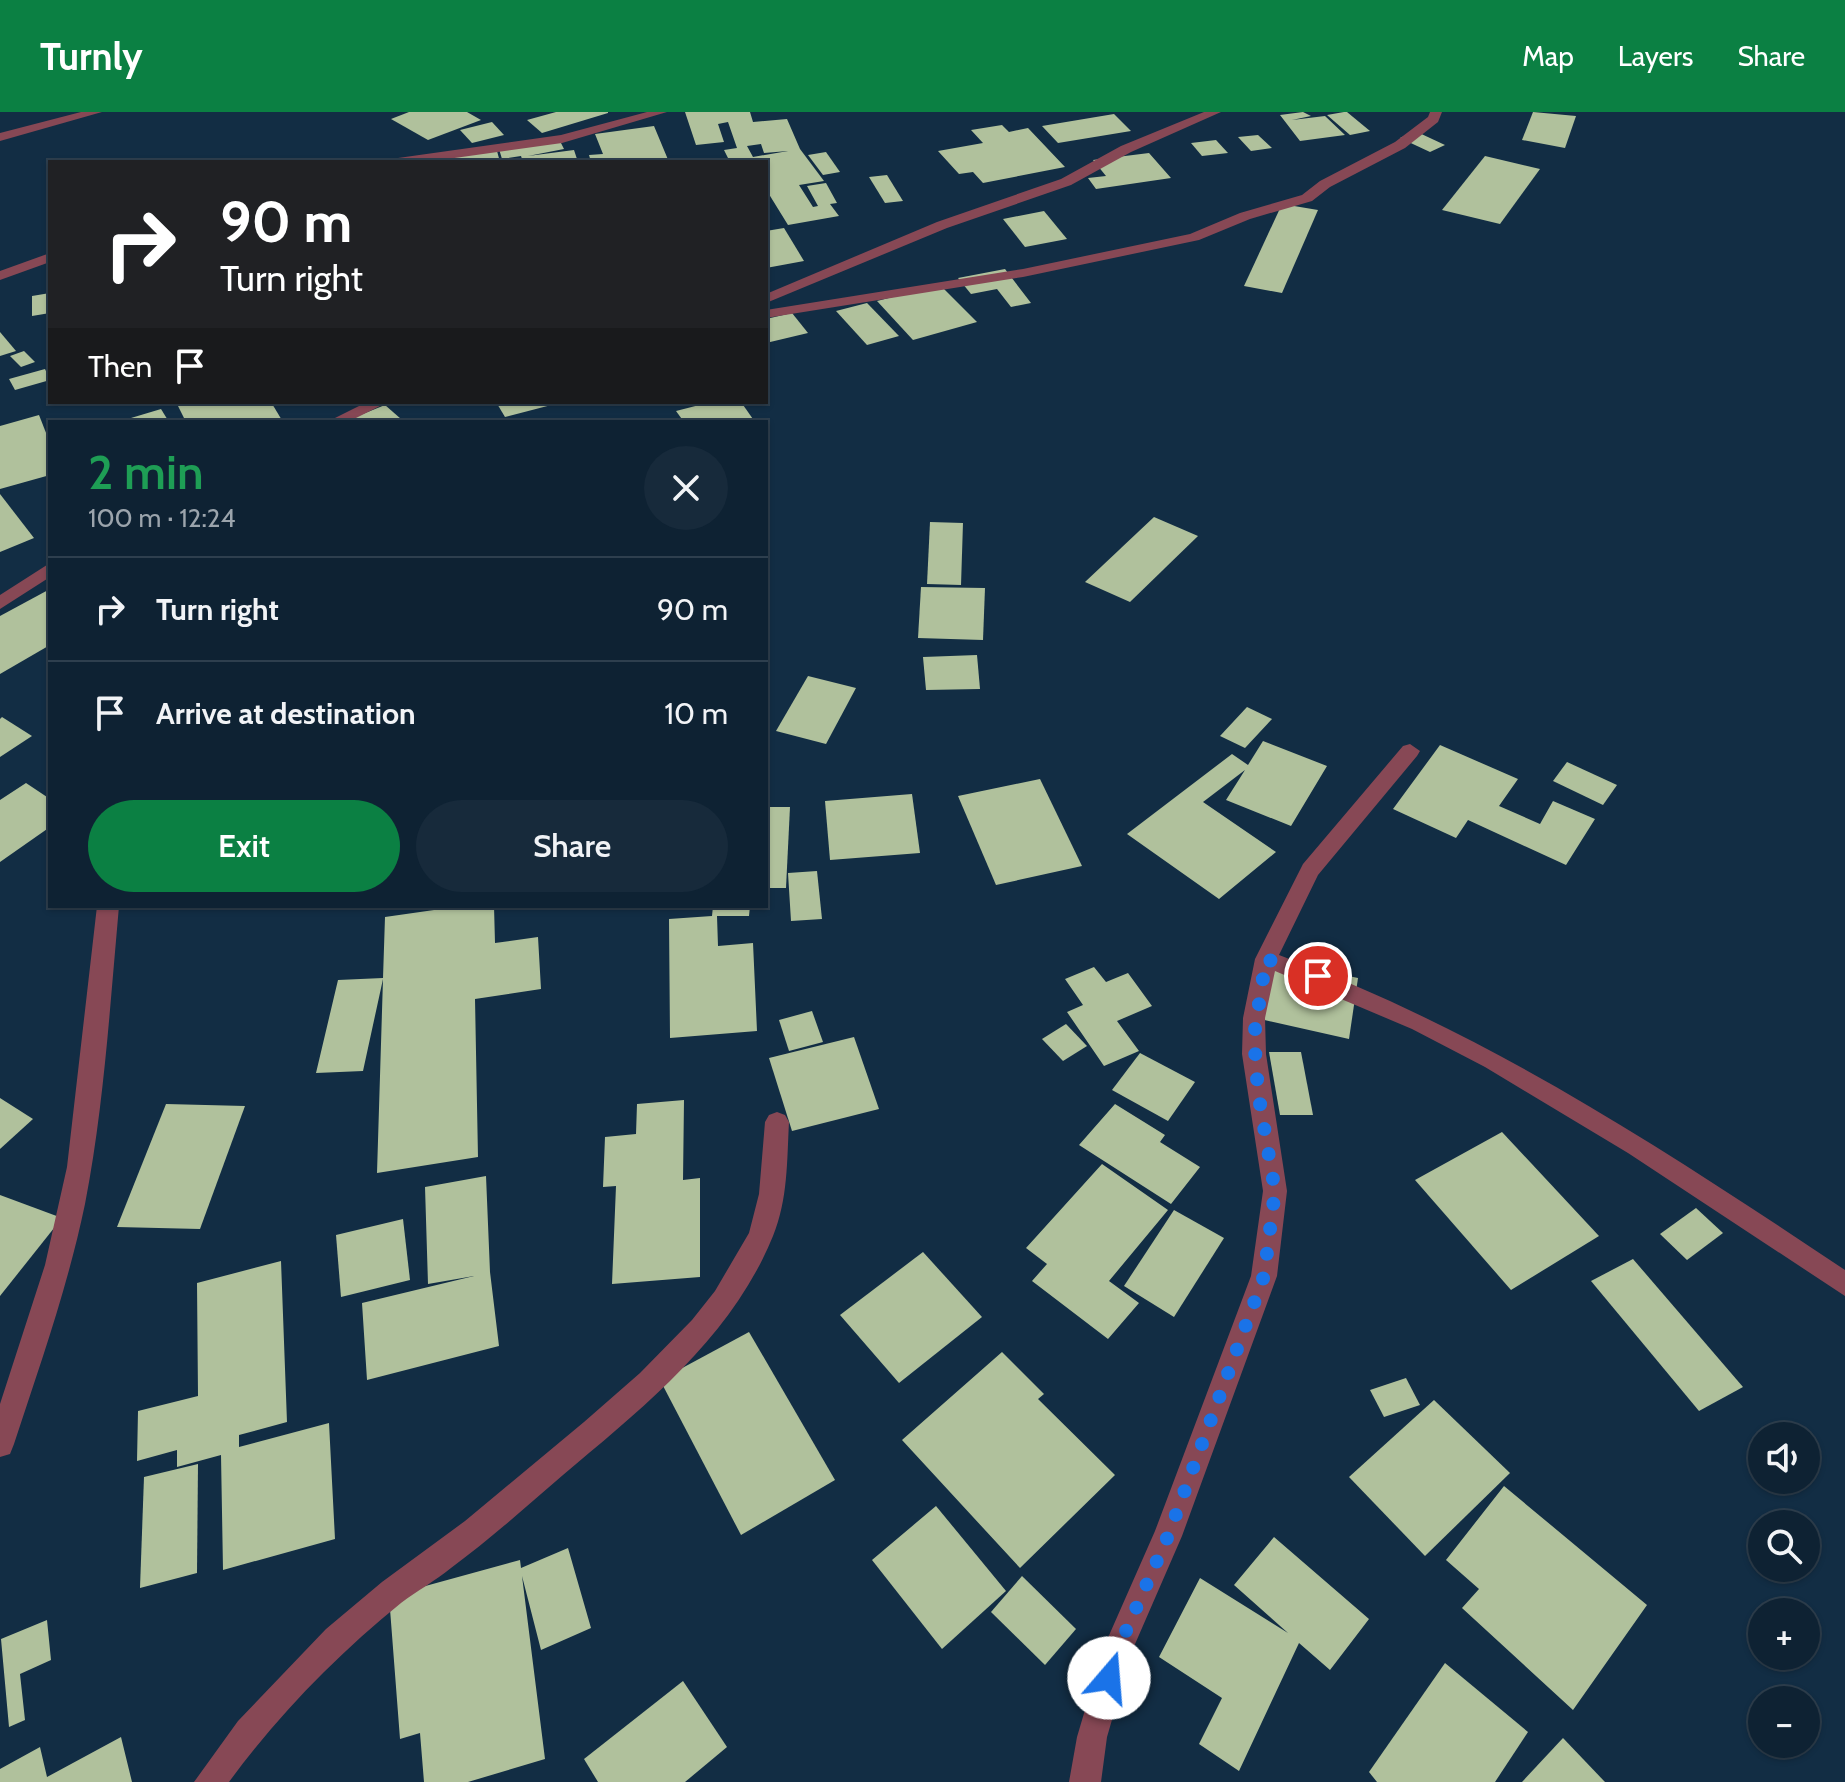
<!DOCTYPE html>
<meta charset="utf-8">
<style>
:root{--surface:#0e2233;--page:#172a3b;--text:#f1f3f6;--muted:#9ba4ac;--line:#2e3f4e;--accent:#0b8043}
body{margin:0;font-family:Cabin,sans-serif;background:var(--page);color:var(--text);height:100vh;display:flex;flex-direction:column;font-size:30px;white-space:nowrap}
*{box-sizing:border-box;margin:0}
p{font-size:26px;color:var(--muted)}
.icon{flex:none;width:44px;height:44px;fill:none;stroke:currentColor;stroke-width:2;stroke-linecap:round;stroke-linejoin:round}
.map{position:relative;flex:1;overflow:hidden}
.drawer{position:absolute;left:48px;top:308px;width:720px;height:488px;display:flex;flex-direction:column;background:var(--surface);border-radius:0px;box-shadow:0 2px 6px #0004,0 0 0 2px var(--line)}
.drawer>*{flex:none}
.guide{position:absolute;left:48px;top:48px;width:720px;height:244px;border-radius:0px;box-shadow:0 2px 6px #0004,0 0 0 2px var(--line);background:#202124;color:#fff;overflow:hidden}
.buttons{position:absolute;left:1748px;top:1310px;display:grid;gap:16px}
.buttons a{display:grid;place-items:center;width:72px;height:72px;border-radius:50%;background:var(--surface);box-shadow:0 2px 6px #0004,0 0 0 2px var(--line);font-size:40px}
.pin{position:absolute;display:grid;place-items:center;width:68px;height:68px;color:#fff;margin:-34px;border:4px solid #fff;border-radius:50%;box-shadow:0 2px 8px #0007}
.me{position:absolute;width:88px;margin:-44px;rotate:18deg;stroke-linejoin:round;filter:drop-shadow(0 0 6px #0008)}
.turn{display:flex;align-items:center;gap:28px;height:168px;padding:0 40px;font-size:36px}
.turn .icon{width:104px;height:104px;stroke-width:2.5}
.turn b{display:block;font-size:56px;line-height:68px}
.then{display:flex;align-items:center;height:76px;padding:0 40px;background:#0003;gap:16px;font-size:30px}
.round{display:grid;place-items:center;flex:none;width:84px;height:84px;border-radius:42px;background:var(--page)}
.summary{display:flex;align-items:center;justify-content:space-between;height:136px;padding:0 40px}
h1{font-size:48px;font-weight:600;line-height:60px;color:#1e9e55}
.cta{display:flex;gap:16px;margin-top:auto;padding:16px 40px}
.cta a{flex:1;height:92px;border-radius:48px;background:var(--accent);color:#fff;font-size:32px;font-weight:600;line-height:92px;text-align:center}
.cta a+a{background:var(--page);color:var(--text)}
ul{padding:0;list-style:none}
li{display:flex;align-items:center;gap:24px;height:104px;padding:0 40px;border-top:2px solid var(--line)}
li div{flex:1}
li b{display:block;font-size:30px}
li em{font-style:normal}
header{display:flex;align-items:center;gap:48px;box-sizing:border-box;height:112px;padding:0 40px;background:var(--accent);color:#fff}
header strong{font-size:38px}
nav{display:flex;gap:44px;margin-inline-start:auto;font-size:28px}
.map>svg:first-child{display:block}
</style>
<header>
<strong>Turnly</strong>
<nav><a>Map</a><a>Layers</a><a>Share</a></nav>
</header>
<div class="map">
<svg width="1845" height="1670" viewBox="0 0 1845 1670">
<rect width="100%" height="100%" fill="#122d44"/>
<g fill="#b0c19c" fill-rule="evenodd">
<polygon points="409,0 467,0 481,8 428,28 391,7"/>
<polygon points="556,0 608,0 608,1 542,21 527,8"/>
<path d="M685,0h65l3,10 34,-3 13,30 24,32 -25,4 14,22 5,-1 -11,-20 19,-3 11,20 -7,1 9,12 -51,9 -21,-34 -1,-29h-36l-6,-12 13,-2 -9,-26 -10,2 6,18 -28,3zM761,32l3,9 24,-2 -35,6 -6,-11z"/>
<polygon points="1303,0 1311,4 1292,8 1325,4 1345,23 1300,29 1280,3"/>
<polygon points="1344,0 1347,0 1370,19 1350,23 1327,3"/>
<polygon points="1533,0 1576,4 1565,36 1522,28"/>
<polygon points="1114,2 1131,19 1058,31 1042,14"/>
<polygon points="492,10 504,23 472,31 460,18"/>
<polygon points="1002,13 1009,20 1028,16 1065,55 983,71 973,60 959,62 938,39 983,31 971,18"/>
<polygon points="654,14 669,50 591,50 589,43 603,42 595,22"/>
<polygon points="1415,19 1445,33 1430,40 1400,26"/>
<polygon points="1258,23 1272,36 1251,39 1238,25"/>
<polygon points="559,27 564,37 528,44 574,38 578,50 523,50 521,44 502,47 499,37"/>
<polygon points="1216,28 1228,41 1202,44 1191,31"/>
<polygon points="497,39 500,50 431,47"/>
<polygon points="826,40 840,60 823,63 808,43"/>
<polygon points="1149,41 1171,66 1096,77 1088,66 1106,64 1093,48"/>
<polygon points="1485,44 1540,57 1500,112 1442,98"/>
<polygon points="887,63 903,89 885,91 869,65"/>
<polygon points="1282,92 1318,98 1282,181 1244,174"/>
<polygon points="1044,99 1067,127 1025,135 1003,107"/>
<polygon points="784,116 804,149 766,156 766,119"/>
<polygon points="1005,157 1031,191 1011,195 997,177 971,182 958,166"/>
<polygon points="940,173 977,210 913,228 877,189"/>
<polygon points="50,181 50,201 32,204 32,184"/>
<polygon points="867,191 899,224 867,233 836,199"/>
<polygon points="792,201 808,221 766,231 766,207"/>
<polygon points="0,220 16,239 0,244"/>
<polygon points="24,239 35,250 21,255 10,244"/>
<polygon points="45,257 50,268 15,278 9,267"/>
<polygon points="176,290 271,290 283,310 186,310"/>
<polygon points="496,290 559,290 559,291 505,305"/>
<polygon points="711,290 741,290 755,310 684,310 676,299"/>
<polygon points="385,293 401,307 343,310"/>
<polygon points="161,297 169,310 121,310 121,309"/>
<polygon points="39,303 50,331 50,363 0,377 0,314"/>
<polygon points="0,382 34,426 0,440"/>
<polygon points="1154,405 1198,424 1130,490 1085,470"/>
<polygon points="930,410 963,411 961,473 927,472"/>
<polygon points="921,475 985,476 983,528 918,526"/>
<polygon points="50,477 50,533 0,562 0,504"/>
<polygon points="977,543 980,577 926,578 923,545"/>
<polygon points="808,564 856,576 826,632 776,619"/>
<polygon points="1247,595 1272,607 1245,636 1220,624"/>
<polygon points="2,605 32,624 0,645 0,607"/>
<polygon points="1263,629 1327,654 1291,714 1226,688 1245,658 1203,690 1276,740 1219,787 1127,722 1232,642 1248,653"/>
<polygon points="1440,633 1518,667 1499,694 1540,712 1553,689 1595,707 1566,753 1468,708 1456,726 1393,697"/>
<polygon points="1567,650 1617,673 1603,693 1553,669"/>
<polygon points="1040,667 1082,754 996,773 958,684"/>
<polygon points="26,671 50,687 50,715 0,750 0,688"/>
<polygon points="912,682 920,741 830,748 825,689"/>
<polygon points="766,695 790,695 786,776 766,776"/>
<polygon points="817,759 822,807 791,809 788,761"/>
<polygon points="462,794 494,794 495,831 538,825 541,877 475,887 478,1045 377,1061 383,867 363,959 316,961 338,868 383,866 385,805"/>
<polygon points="713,794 750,794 749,804 717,804 718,834 753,831 757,919 670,926 669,807 712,804"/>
<polygon points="1271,848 1358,866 1349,927 1260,907"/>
<polygon points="1094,855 1106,870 1128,861 1152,894 1117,909 1139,939 1104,954 1067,900 1083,893 1065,867"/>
<polygon points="812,899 823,930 789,939 779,908"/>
<polygon points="1066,912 1087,934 1063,949 1042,927"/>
<polygon points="854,925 879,997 792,1019 769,946"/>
<polygon points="1269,940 1301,940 1313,1003 1280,1003"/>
<polygon points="1140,941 1195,970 1168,1009 1112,978"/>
<polygon points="0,986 33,1007 0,1037"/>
<polygon points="684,988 683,1068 700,1066 700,1165 612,1172 616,1074 603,1075 605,1025 636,1022 637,992"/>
<polygon points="166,992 245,994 200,1117 117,1115"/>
<polygon points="1115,992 1165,1023 1160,1030 1200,1055 1171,1092 1079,1033"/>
<polygon points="1502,1020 1599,1124 1511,1178 1415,1068"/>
<polygon points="1102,1052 1168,1098 1109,1169 1139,1191 1108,1227 1032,1169 1047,1152 1026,1136"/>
<polygon points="486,1064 490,1160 499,1234 367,1268 362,1191 474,1164 428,1172 425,1075"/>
<polygon points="0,1083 62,1106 0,1184"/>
<polygon points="1696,1096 1723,1121 1687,1148 1660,1122"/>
<polygon points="1174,1098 1224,1126 1174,1205 1124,1174"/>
<polygon points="403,1107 410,1168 341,1185 336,1123"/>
<polygon points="923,1140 982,1205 899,1271 840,1203"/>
<polygon points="1633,1147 1743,1275 1699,1299 1591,1169"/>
<polygon points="281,1149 287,1310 239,1323 239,1335 329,1311 335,1427 223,1458 221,1343 177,1355 177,1338 137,1349 138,1299 198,1284 197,1171"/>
<polygon points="749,1220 835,1368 741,1423 660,1268"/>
<polygon points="1002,1240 1044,1282 1038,1287 1115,1363 1020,1456 902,1328"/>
<polygon points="1406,1266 1420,1293 1384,1305 1370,1278"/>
<polygon points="1434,1288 1510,1361 1425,1444 1349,1365"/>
<polygon points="198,1352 197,1461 140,1476 144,1365"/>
<polygon points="1504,1374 1647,1493 1573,1598 1462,1496 1479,1477 1446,1448"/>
<polygon points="936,1394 1006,1479 942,1537 872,1448"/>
<polygon points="1274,1425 1369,1507 1330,1558 1299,1531 1239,1659 1199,1632 1222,1586 1159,1545 1200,1466 1288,1521 1234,1473"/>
<polygon points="568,1436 591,1516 541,1538 522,1464 545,1647 468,1670 424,1670 420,1621 400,1627 389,1484 520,1448 521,1456"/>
<polygon points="1022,1464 1076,1517 1045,1553 991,1500"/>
<polygon points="47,1508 51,1548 20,1562 25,1608 9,1615 1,1527"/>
<polygon points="1445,1551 1528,1620 1495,1670 1377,1670 1369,1660"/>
<polygon points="683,1569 727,1635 685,1670 598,1670 584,1647"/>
<polygon points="121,1625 132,1670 0,1670 0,1657 40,1635 47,1665"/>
<polygon points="1563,1626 1605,1670 1522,1670"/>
</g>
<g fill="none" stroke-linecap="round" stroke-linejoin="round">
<g fill="#874855" fill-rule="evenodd">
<polygon points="81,0 102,0 0,29 0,21"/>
<polygon points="647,0 667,0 562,31 426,50 391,50 398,46 561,23"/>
<polygon points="1204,0 1221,0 1131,40 1071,73 947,116 766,191 766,182 937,110 1061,67 1121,34"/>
<polygon points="1430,0 1442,0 1438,10 1405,36 1330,75 1312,89 1250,107 1199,128 1023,165 766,206 766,198 1023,157 1190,122 1240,101 1302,83 1320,69 1395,30 1428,5"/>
<polygon points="50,141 50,150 0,168 0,159"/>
<polygon points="367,290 388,290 348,310 327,310"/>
<polygon points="50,451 50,465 0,497 0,483"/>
<path d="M1410,632l10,7 -3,5 -99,119 -39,80c207,77 383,193 566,315v26l-217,-143 -143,-86 -73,-38 -137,-58 -10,47 1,36 21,137 -10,85 -95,260 -50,115 -25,86 -6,45h-32l8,-45 26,-88 52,-118 96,-255 12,-85 -21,-137 1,-36 12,-59 48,-95 100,-118z"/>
<path d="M97,794h22c-9,99 -15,200 -34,298 -17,82 -45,161 -71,240l-4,10 -10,3v-53l45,-139 22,-98z"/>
<path d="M777,1000l8,3 4,7c-2,38 -1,78 -16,114 -41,101 -129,171 -210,239 -37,32 -73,64 -112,93 -16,13 -34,23 -50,35 -64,52 -123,112 -172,179h-35l44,-61 88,-92 56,-47 83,-61 119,-99 56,-49 52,-53 23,-29 34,-58 10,-39 6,-72 4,-7z"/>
</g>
</g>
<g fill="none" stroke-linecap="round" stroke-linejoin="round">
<polyline stroke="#1a73e8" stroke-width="14" stroke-dasharray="0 25.2" points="1109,1566 1118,1537 1168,1424 1264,1164 1275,1079 1258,980 1254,924 1266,847 1318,864"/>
</g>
</svg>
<div class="buttons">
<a><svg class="icon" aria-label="sound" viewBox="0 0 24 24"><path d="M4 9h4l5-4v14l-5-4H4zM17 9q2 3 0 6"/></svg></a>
<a><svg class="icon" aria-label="search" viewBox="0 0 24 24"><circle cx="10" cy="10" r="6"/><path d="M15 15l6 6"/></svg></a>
<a>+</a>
<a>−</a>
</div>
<div class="pin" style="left:1318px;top:864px;background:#d93025"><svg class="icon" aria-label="arrive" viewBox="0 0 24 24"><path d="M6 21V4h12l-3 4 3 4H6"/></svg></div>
<svg class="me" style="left:1109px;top:1566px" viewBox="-20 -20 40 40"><circle r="19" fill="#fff"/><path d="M0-13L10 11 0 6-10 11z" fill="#1a73e8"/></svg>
<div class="guide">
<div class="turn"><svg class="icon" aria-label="right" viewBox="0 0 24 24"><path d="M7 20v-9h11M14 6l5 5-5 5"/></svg><div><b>90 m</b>Turn right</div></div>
<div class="then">Then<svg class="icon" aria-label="arrive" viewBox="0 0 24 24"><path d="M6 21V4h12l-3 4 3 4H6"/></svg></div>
</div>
<section class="drawer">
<div class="summary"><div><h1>2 min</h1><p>100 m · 12:24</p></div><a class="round"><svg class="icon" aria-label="close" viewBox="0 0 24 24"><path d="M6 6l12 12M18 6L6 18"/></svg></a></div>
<ul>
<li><svg class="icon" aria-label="right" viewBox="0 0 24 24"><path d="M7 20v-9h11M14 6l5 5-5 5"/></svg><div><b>Turn right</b></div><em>90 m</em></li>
<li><svg class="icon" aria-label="arrive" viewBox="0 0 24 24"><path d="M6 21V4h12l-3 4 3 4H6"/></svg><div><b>Arrive at destination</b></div><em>10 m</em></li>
</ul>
<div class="cta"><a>Exit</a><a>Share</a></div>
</section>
</div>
